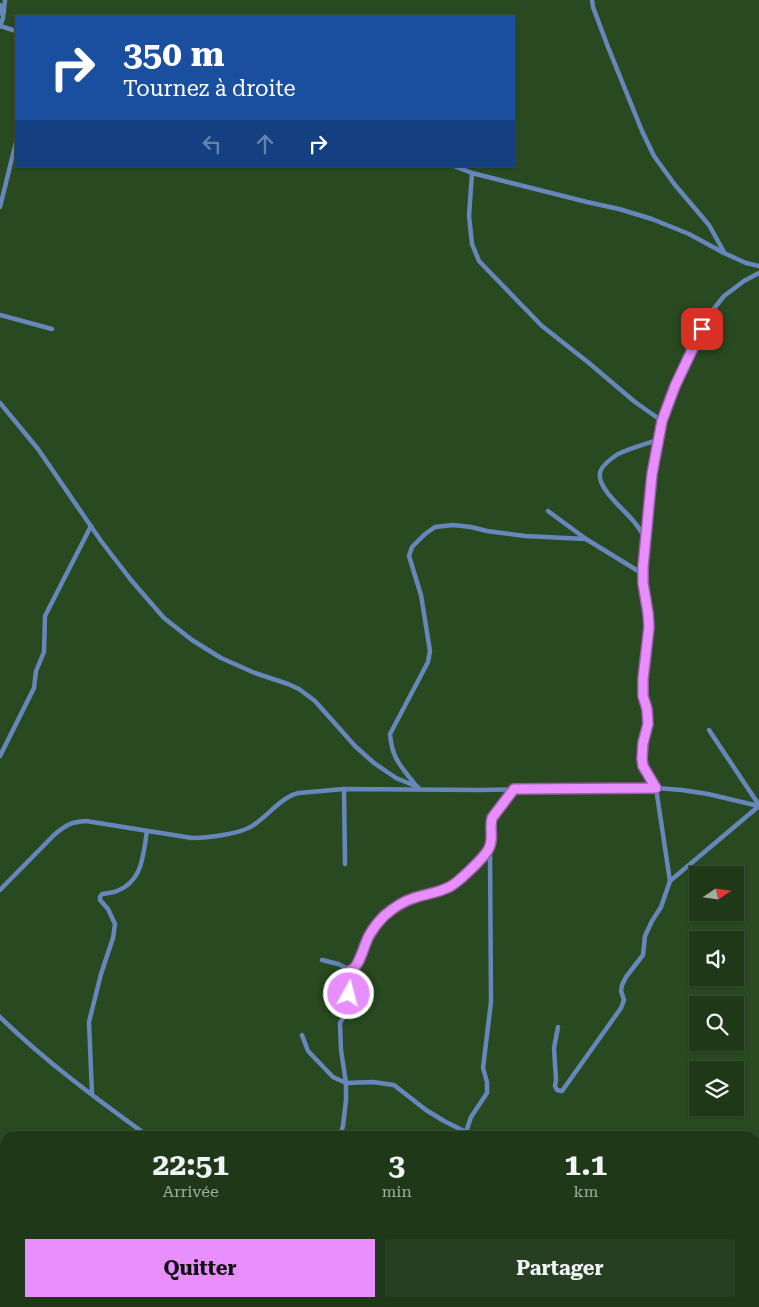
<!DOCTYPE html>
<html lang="fr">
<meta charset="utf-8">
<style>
:root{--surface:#1f3818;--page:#273f21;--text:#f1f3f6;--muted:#a1aca2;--line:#3c5237;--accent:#e88eff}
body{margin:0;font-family:"Roboto Serif",serif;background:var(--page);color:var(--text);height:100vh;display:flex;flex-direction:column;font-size:19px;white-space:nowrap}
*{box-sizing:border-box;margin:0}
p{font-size:16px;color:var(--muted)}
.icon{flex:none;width:28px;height:28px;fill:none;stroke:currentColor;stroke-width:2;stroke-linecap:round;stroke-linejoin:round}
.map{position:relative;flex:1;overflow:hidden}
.drawer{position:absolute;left:0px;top:1131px;width:760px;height:176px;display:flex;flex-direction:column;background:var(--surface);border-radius:15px 15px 0 0;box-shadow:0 1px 4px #0004,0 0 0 1px var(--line)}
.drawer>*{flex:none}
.banner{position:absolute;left:15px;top:15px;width:500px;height:152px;border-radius:0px;box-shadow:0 1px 4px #0004,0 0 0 1px var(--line);background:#1a4fa0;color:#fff;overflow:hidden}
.needle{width:32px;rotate:77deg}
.buttons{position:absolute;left:689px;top:866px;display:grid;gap:10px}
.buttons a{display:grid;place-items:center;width:55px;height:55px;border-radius:0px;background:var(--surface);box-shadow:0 1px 4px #0004,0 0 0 1px var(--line);font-size:25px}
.pin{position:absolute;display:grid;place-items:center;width:42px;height:42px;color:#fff;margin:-21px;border-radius:10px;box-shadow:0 2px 8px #0006}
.me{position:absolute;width:55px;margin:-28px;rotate:7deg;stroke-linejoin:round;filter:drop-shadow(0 0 4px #0008)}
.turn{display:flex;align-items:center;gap:18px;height:105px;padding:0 25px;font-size:22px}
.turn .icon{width:65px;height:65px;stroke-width:2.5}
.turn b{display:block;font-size:35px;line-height:42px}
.lanes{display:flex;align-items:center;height:48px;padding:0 25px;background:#0003;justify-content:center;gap:25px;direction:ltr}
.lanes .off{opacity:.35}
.eta{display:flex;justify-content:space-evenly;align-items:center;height:85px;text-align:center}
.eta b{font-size:30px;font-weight:700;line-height:35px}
.action{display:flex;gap:10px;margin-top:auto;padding:10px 25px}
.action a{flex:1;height:58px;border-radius:0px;background:var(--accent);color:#111;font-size:20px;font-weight:700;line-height:58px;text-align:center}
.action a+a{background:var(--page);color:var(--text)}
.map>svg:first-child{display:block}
</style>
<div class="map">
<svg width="759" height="1307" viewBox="0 0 759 1307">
<rect width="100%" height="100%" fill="#294a20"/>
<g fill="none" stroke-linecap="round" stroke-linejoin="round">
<g stroke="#6687bc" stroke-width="4.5">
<polyline points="592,0 593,7 608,47 642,131 654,156 675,185 709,225 724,252"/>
<polyline points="0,5 2,14"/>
<polyline points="0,26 3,18 5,0"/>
<polyline points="0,26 16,31"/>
<polyline points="454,166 472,173 587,202 619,209 652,219 689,234 724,253 746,263 759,266"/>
<polyline points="472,173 469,216 472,244 479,261 542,326 589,363 635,402 662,421"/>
<polyline points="0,207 16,142"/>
<polyline points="0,315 52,329"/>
<polyline points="0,403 38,449 101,541 131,580 164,618 192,640 221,658 255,673 288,684 299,689 315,701 355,746 374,763 396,778 418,787"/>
<polyline points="548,511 586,539 643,574"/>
<path d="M646,539c-4,-6 -7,-11 -11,-16 -9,-12 -38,-34 -35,-50 1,-7 12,-15 18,-19 13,-6 27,-10 40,-14"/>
<polyline points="709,730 759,805"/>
<polyline points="0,756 34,688 36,671 44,652 45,616 91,526"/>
<path d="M417,787c-15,-20 -25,-27 -27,-53l38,-72 2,-11 -9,-56 -12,-39 3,-9 13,-13 10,-7 18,-2 18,2 16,4 38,5 61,3"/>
<polyline points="344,789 345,864"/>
<polyline points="670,881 656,788 643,766 642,759 643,743 648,724 648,716 643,695 643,679 649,627 648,613 643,574 652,474 662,421 675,386 708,316 724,296 744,281 759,273"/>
<path d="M0,890l55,-56c11,-9 16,-12 31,-13l106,17c15,0 48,-4 60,-12 15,-9 30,-30 47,-33l45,-4 135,1 62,-1 115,-1 26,2 26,4 51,12"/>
<path d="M322,960l16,4 13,6c10,-4 13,-27 19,-36 4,-7 9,-13 14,-18 8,-7 19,-15 30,-18 11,-4 23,-5 33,-10 9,-3 38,-31 42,-40 5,-9 0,-20 2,-30l23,-29"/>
<path d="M0,1017c45,44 98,83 148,119"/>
<polyline points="558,1027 554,1048 556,1080 555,1086 557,1090 562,1091 621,1008 624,1000 621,991 622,985 626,977 643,955 645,936 652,921 661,907 670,881 759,806"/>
<polyline points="302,1035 308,1051 333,1077 346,1083 373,1082 394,1085 426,1110 444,1121 466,1132 467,1136"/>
<path d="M92,1094l-3,-72 12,-48 12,-36 2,-14 -7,-15 -8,-9v-3l2,-3c5,-1 11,-1 15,-3 26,-10 26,-36 30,-60"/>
<polyline points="466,1132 471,1117 487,1093 487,1082 483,1068 491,1002 490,849"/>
<polyline points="340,1136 343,1126 346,1100 346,1083 341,1050 340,1023 348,1010 351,970"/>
<polyline points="0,1261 5,1262"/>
<polyline points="237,1302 269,1307"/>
<polyline points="337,1302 342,1307"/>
<polyline points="735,1302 740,1307"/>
<polyline points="159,1307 162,1302"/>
<polyline points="369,1307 372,1302"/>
</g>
</g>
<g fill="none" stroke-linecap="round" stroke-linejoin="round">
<g stroke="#975ca6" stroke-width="12">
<path id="route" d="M349,994l2,-24c9,-3 13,-27 19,-36 4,-7 9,-13 14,-18 8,-7 20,-15 30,-18 11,-4 23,-5 33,-10 9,-3 38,-31 42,-40 5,-9 0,-20 3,-30l22,-29 142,-1 -13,-22 -1,-7 1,-16 5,-19 -1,-15 -4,-13v-17l6,-52 -1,-14 -5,-30v-16l9,-93 10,-53 13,-35 27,-57"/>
</g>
<use href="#route" stroke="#e88eff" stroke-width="9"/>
</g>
</svg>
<div class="buttons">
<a><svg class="needle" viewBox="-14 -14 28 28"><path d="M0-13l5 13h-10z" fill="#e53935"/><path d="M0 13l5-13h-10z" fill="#a1aca2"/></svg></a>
<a><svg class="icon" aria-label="sound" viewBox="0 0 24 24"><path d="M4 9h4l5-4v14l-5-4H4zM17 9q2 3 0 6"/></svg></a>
<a><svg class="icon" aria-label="search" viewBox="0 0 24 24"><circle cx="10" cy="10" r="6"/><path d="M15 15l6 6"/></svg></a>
<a><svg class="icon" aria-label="layers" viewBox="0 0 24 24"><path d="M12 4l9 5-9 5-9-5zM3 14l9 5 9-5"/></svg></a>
</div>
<div class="pin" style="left:702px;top:329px;background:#d93025"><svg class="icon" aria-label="arrive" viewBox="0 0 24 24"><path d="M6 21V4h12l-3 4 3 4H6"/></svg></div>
<svg class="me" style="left:349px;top:994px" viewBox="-20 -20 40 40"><circle r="17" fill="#e88eff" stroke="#fff" stroke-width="3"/><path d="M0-11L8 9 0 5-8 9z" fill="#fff"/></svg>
<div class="banner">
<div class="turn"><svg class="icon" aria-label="right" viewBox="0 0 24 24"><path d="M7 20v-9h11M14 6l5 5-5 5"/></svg><div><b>350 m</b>Tournez à droite</div></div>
<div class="lanes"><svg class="icon off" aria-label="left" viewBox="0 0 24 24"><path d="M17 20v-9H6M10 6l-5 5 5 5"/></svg><svg class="icon off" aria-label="ahead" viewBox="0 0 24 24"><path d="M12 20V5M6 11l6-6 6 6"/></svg><svg class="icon" aria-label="right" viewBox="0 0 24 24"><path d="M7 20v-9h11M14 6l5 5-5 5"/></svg></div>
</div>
<section class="drawer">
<div class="eta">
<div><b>22:51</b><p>Arrivée</p></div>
<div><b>3</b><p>min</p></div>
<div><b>1.1</b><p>km</p></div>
</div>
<div class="action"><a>Quitter</a><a>Partager</a></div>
</section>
</div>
